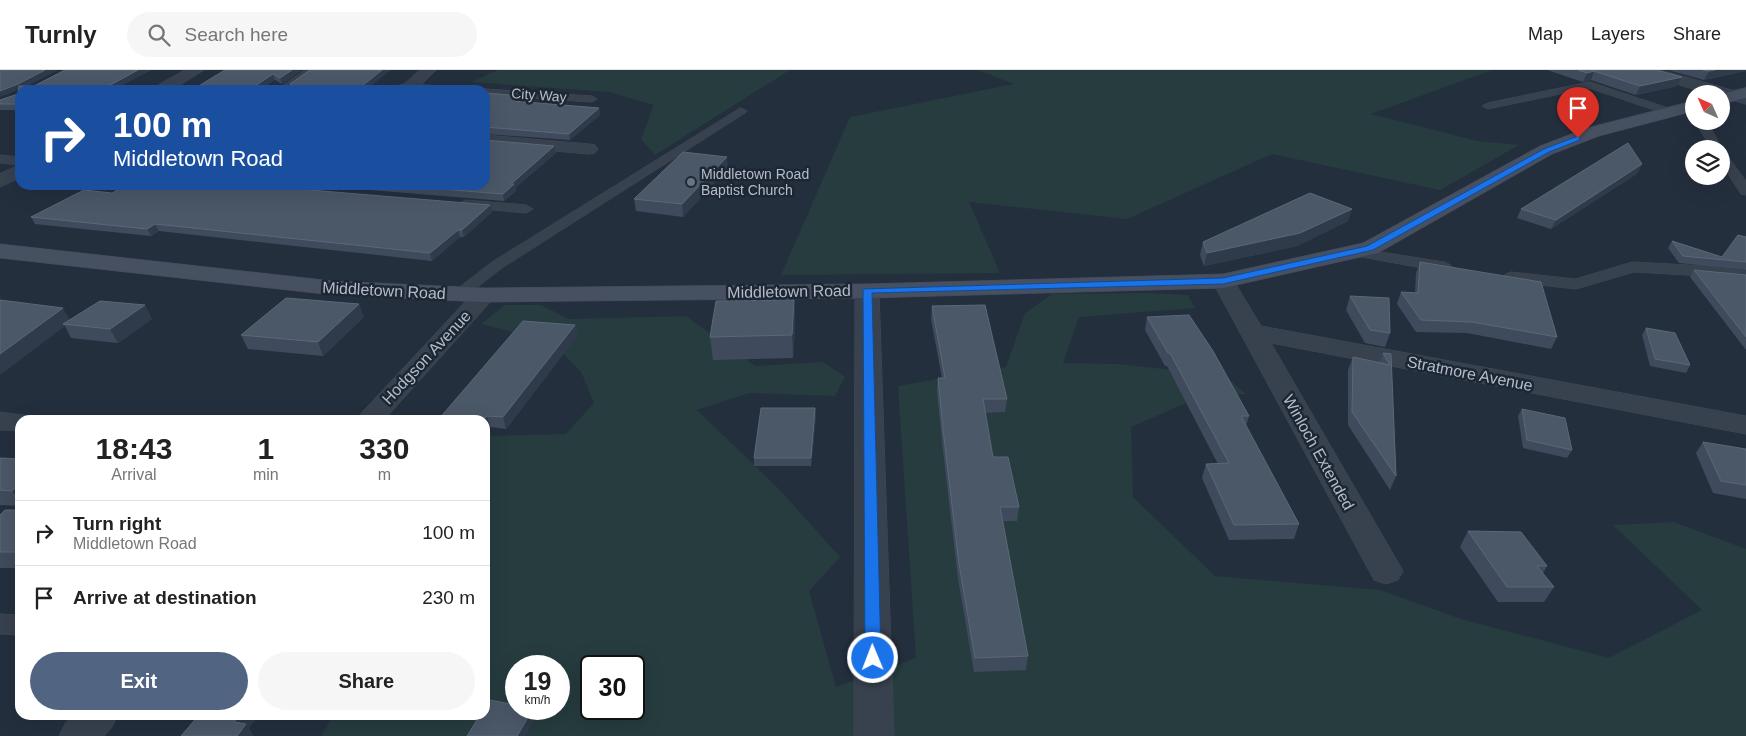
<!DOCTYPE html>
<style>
:root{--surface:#fff;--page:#f6f6f6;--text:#222;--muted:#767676;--line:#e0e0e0;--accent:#516482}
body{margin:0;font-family:Helvetica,sans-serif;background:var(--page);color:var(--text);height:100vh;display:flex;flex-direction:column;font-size:19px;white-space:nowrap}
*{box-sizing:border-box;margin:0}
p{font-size:16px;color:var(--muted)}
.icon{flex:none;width:28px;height:28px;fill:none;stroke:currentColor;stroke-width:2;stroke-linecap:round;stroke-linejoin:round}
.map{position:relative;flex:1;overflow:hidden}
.side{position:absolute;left:15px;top:345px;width:475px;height:305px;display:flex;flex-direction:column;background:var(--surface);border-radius:15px;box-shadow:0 5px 20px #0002}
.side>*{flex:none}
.guide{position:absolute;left:15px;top:15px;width:475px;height:105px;border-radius:15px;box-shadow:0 5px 20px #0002;background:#1a4fa0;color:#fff;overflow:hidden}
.needle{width:32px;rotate:315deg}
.buttons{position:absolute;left:1685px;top:15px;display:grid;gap:10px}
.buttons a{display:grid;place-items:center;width:45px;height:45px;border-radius:50%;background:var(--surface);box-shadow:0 5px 20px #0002;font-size:25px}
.speed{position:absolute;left:505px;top:585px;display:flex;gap:10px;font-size:25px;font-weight:700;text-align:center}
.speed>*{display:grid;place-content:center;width:65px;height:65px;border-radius:50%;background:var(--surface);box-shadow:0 5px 20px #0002;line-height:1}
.speed small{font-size:12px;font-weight:400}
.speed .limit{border:2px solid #111;border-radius:8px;background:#fff;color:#111}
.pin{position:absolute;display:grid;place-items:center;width:42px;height:42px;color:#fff;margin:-51px -21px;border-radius:50% 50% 50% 0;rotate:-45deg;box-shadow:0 0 5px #0007}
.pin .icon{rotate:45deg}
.me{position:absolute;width:55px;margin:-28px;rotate:359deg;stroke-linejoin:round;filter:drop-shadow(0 0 4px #0008)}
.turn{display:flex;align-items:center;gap:18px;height:105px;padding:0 15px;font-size:22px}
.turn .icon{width:65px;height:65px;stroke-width:2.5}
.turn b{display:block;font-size:35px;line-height:42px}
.eta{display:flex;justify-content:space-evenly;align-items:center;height:85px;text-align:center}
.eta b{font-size:30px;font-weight:800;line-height:35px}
.cta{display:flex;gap:10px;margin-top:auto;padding:10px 15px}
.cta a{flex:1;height:58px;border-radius:30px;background:var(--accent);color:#fff;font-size:20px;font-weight:800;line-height:58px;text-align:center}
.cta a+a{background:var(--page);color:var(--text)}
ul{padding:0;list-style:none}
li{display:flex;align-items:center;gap:15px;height:65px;padding:0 15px;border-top:1px solid var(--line)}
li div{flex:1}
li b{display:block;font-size:19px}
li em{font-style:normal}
header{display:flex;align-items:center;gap:30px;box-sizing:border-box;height:70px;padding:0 25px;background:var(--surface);border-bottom:1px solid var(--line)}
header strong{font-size:24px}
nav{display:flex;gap:28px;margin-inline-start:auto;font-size:18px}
.search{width:350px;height:45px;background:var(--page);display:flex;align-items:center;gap:12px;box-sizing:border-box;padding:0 18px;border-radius:28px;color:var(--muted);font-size:19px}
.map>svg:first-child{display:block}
</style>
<header>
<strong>Turnly</strong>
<div class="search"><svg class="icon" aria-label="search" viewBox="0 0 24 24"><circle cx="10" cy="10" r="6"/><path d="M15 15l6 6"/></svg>Search here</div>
<nav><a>Map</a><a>Layers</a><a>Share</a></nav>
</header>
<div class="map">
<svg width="1746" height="666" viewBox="0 0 1746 666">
<rect width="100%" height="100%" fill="#242f3e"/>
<g fill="#263c3f" fill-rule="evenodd">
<polygon points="498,0 790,0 655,85 641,69 654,35 609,22 471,12"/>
<polygon points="978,0 1492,0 1371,44 1477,71 1519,75 1440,120 1272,84 1127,149 969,132 1000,203 781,205 850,47 1014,14"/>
<path d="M1150,223l38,2 7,13 -116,9 -16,46 56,1 106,12 21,18 -46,3 -69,30 2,70 82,79 165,14 81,29 148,39 93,-48 -89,-85 61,-3 72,27v187h-1425l12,-21h152v-277l6,-2 75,-2 28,-31 -13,-31 -29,-30 -71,-18 24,-19h36l28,14 117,-3 69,50 68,-4 22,15 -10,19 -86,-3 -52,17 80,77 63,70 -31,34 27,96 80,-29 -18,-272 108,-19 19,-54 27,-19zM516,596h43v43h-43zM591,596h43v43h-43z"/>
</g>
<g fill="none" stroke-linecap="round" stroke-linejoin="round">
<g stroke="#414a57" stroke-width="1">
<g id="lane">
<polygon points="305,0 317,0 289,20 277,20"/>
<polygon points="1590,12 1674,40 1676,42 1674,44 1666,44 1589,18 1488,39 1482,36 1488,33"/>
<polygon points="410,14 457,17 462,20 406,19 405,17 406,15"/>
<polygon points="485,19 592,26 597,29 592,32 485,25 485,20 481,20"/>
<polygon points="741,38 747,41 745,43 502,198 466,226 454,226 452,223 492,192"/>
<polygon points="1695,51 1707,51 1723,80 1746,111 1746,125 1741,124 1721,93 1721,79 1712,79"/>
<polygon points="0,85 20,87 20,95 0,93"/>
<polygon points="466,130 526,135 533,139 526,143 461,137 459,134"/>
<polygon points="1356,178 1444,192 1449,194 1452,197 1449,200 1444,202 1351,185 1349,182 1351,179"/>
<polygon points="1633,192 1706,196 1746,201 1746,211 1706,206 1634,202 1576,219 1511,212 1506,210 1503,207 1506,204 1511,202 1575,209"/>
<polygon points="0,544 20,545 20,565 0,564"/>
</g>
</g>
<g stroke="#414a57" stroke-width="1">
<g id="street">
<polygon points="185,0 204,0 172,20 153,20 155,17"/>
<polygon points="420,0 436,0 416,20 390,20 392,17 404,14"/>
<polygon points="1636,0 1661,0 1746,24 1746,34 1721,27 1721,24 1710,24 1639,3"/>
<polygon points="485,65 589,74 595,75 598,79 595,83 589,84 485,75"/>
<polygon points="20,95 20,108 0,117 0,104"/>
<polygon points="1223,204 1231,206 1261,256 1746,346 1746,364 1271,273 1403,501 1398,510 1386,514 1374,510 1212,211 1215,206"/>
<polygon points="867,214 875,216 879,221 894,666 854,666 855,221 859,216"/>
<polygon points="484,218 492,220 496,225 492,230 384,350 355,350 476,220"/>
<polygon points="0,342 30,346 33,350 20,350 20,361 0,360"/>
<polygon points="73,645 118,645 112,657 104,666 59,666 65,654"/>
</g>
</g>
<g stroke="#414a57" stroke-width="1">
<g id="secondary">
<polygon points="1746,18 1746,28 1721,34 1721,24"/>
<polygon points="1694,31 1694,41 1599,66 1552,84 1378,183 1223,218 867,228 484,232 333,225 0,188 0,174 333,211 484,218 867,214 1223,204 1363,173 1540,76 1587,58"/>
</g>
</g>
<use href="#lane" fill="#38414e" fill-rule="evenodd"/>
<use href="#street" fill="#38414e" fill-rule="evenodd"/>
<use href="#secondary" fill="#465061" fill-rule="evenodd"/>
</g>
<g fill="#3f4b5c">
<polygon points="0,0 57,0 27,16 34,16 65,0 151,0 113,20 20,20 20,40 0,40 0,30 18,24 18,20"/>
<polygon points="225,0 302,0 282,14 275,10"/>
<polygon points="1547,0 1656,0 1677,16 1636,25 1591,10 1583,12"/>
<polygon points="1668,0 1746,0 1746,1 1704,10"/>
<polygon points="290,14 366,20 293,20"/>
<polygon points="485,23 523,32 599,38 600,45 570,70 485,64"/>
<polygon points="554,76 556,83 515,118 516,121 504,131 309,115 485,115"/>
<polygon points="728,98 683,147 636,141 634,129"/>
<polygon points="1638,103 1551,159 1517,148 1521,139"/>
<polygon points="112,123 490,135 492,142 464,167 460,167 432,191 159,161 151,166 35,154 31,147"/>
<polygon points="1348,151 1297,176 1204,196 1200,185 1203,172"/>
<polygon points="1746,167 1746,200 1679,193 1668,178 1672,171 1722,187"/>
<polygon points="1420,192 1557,267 1551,279 1467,263 1416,262 1397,234 1401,222 1415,223 1416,203"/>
<polygon points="1694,200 1746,205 1746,280 1690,207"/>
<polygon points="1350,226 1390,263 1385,277 1365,273 1346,240"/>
<polygon points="0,230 70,250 152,249 118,273 71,268 65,256"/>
<polygon points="794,230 795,253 793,288 713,290 710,267"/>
<polygon points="932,236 1007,329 1005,342 985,343 993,387 1019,437 1017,451 1003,451 1028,586 1026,600 974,602 958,509 942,372 937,321 938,308 942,308 931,249"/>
<polygon points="364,247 323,286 248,279 241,265"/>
<polygon points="1147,247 1249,346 1246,356 1299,454 1294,469 1229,470 1202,408 1206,394 1218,394 1167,296 1165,296 1145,260"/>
<polygon points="575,255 577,266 506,359 438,350"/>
<polygon points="1646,258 1690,295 1686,303 1650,296 1642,265"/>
<polygon points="1383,283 1391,284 1396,406 1390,420 1348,355 1348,300 1353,287 1380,292"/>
<polygon points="815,338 816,346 811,396 754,396 754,388"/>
<polygon points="1522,339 1572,380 1567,388 1523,378 1518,346"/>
<polygon points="1703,372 1746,379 1746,429 1713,423 1696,383"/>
<polygon points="0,388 20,389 20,436 0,435"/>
<polygon points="20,440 20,498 0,498 0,445"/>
<polygon points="1468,461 1547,496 1543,503 1554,517 1544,532 1498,532 1460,477"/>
</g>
<g fill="#2f3b4b">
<polygon points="45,0 57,0 21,19 0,27 0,21"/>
<polygon points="138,0 151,0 113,20 101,20"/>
<polygon points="292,0 302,0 282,14 280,8"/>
<polygon points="382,0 391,0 366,20 357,20"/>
<polygon points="1715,0 1746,0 1746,1 1704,10 1709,1"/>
<polygon points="1594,1 1591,10 1583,12 1587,3"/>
<polygon points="273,4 275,10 260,20 249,20"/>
<polygon points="1682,7 1677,16 1636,25 1640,16"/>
<polygon points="522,26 523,32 514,31"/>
<polygon points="599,38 600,45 570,70 569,64"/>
<polygon points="554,76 556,83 515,118 516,121 504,131 503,124 511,114"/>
<polygon points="727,87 728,98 683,147 682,134"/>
<polygon points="1642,94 1638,103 1551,159 1556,150"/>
<polygon points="490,135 492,142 464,167 462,160"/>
<polygon points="1352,139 1348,151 1297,176 1204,196 1207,183"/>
<polygon points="155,154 159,161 151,166 147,159"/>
<polygon points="458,160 460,167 432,191 430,183"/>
<polygon points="794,230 795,253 793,288 792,265"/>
<polygon points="359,234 364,247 323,286 318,272"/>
<polygon points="145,235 152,249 118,273 110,259"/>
<polygon points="63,238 71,252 63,254 65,256 0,305 0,284"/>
<polygon points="575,255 577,266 506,359 503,347"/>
<polygon points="815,338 816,346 811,396 811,388"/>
<polygon points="487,346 490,357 485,364 485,350 483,350"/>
<polygon points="20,414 20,431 12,421"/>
<polygon points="533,639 536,647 525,666 517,666"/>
<polygon points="240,645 260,645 249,658 254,666 237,666 234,652"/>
</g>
<g fill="#4b5868" stroke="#5c6777">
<polygon points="0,0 45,0 18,14 0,21"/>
<polygon points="65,0 138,0 101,20 20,20 20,34 0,34 0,30 18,24 19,16 34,16"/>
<polygon points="225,0 292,0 280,8 273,4 249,20 192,20"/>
<polygon points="310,0 382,0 357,20 302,20 290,14"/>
<polygon points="1578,0 1656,0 1682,7 1640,16 1594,1 1587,3"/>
<polygon points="1703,0 1715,0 1709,1"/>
<polygon points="485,23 522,26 514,31 599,38 569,64 485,57"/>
<polygon points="485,70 554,76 511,114 514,114 503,124 390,115 485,115"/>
<polygon points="1628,73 1642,94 1556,150 1521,139"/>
<polygon points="683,82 727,87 682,134 634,129"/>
<polygon points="127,115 250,115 490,135 462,160 458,160 430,183 155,154 147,159 31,147 84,120 112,123"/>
<polygon points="1310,123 1352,139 1300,163 1207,183 1203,172"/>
<polygon points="1738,165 1746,167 1746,192 1683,186 1672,171 1722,187"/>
<polygon points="1420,192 1541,212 1557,267 1472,252 1421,250 1401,222 1418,223"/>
<polygon points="1694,200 1746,205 1746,267"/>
<polygon points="1350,226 1389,228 1390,263 1370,260"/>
<polygon points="286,228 359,234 318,272 241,265"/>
<polygon points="0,230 63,238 0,284"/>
<polygon points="794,230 792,265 710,267 716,231"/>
<polygon points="100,231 145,235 110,259 63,254"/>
<polygon points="985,235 1007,329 983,329 993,387 1008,387 1019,437 1000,437 1028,586 975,588 959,494 943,359 938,308 945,308 932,236"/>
<polygon points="1189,245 1213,281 1249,346 1241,346 1299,454 1234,455 1206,394 1229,393 1170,283 1168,283 1147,247"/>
<polygon points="523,251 575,255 503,347 487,346 483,350 438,350"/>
<polygon points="1646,258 1675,263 1690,295 1655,289"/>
<polygon points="1383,283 1391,284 1396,406 1352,342 1353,287 1390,295"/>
<polygon points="761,338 815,338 811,388 754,388"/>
<polygon points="1522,339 1565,348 1572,380 1527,370"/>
<polygon points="1703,372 1746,379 1746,415 1721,411"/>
<polygon points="0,388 20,389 20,414 12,421 0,420"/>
<polygon points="5,440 20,440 20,482 0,482 0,445"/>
<polygon points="1468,461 1521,462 1547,496 1537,496 1554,517 1507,517"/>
<polygon points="490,630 516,635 516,639 533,639 517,666 467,666 480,645 485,645 485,638"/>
<polygon points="199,645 240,645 234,652 246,654 237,666 181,666"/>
</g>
<polygon fill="#1a73e8" stroke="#114b97" points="1578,66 1580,67 1580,70 1549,82 1373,180 1223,214 872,223 881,588 878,592 873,594 868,592 865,588 863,219 1223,208 1367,176 1544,79"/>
<circle fill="#6b7280" stroke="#1d2633" stroke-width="2" cx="691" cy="112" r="5"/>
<g text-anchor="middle" stroke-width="5" stroke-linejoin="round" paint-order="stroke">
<g font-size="14" fill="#b4bcc9" stroke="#1d2633">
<text transform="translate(539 25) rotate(4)" y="5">City Way</text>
</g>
<g font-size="14" fill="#b4bcc9" stroke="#1d2633" text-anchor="start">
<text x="701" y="109">Middletown Road<tspan x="701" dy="16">Baptist Church</tspan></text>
</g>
<g font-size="16" fill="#b4bcc9" stroke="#1d2633">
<text transform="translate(384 220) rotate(3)" y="6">Middletown Road</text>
<text transform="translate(789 221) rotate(-1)" y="6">Middletown Road</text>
<text transform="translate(426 287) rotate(-47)" y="6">Hodgson Avenue</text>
<text transform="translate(1470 303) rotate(11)" y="6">Stratmore Avenue</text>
<text transform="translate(1319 382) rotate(61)" y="6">Winloch Extended</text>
</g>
</g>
</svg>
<div class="buttons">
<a><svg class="needle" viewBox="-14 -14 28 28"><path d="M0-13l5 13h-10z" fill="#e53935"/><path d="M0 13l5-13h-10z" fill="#767676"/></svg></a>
<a><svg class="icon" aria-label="layers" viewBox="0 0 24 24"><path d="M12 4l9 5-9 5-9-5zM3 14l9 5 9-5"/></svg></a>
</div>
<div class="speed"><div>19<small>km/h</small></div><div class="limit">30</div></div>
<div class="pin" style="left:1578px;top:68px;background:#d93025"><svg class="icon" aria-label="arrive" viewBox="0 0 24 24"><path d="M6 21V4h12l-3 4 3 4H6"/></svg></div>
<svg class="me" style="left:873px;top:588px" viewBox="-20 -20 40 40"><circle r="17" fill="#1a73e8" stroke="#fff" stroke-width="3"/><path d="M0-11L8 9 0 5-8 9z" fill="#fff"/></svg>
<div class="guide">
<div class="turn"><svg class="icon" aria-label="right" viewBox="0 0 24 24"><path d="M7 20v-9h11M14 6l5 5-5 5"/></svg><div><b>100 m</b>Middletown Road</div></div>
</div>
<section class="side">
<div class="eta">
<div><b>18:43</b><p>Arrival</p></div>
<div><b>1</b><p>min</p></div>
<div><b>330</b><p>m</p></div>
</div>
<ul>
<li><svg class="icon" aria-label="right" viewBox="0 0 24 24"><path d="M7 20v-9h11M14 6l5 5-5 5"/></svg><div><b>Turn right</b><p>Middletown Road</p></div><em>100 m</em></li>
<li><svg class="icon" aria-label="arrive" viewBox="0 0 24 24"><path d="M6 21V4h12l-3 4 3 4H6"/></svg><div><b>Arrive at destination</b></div><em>230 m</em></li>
</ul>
<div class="cta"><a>Exit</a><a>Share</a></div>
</section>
</div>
